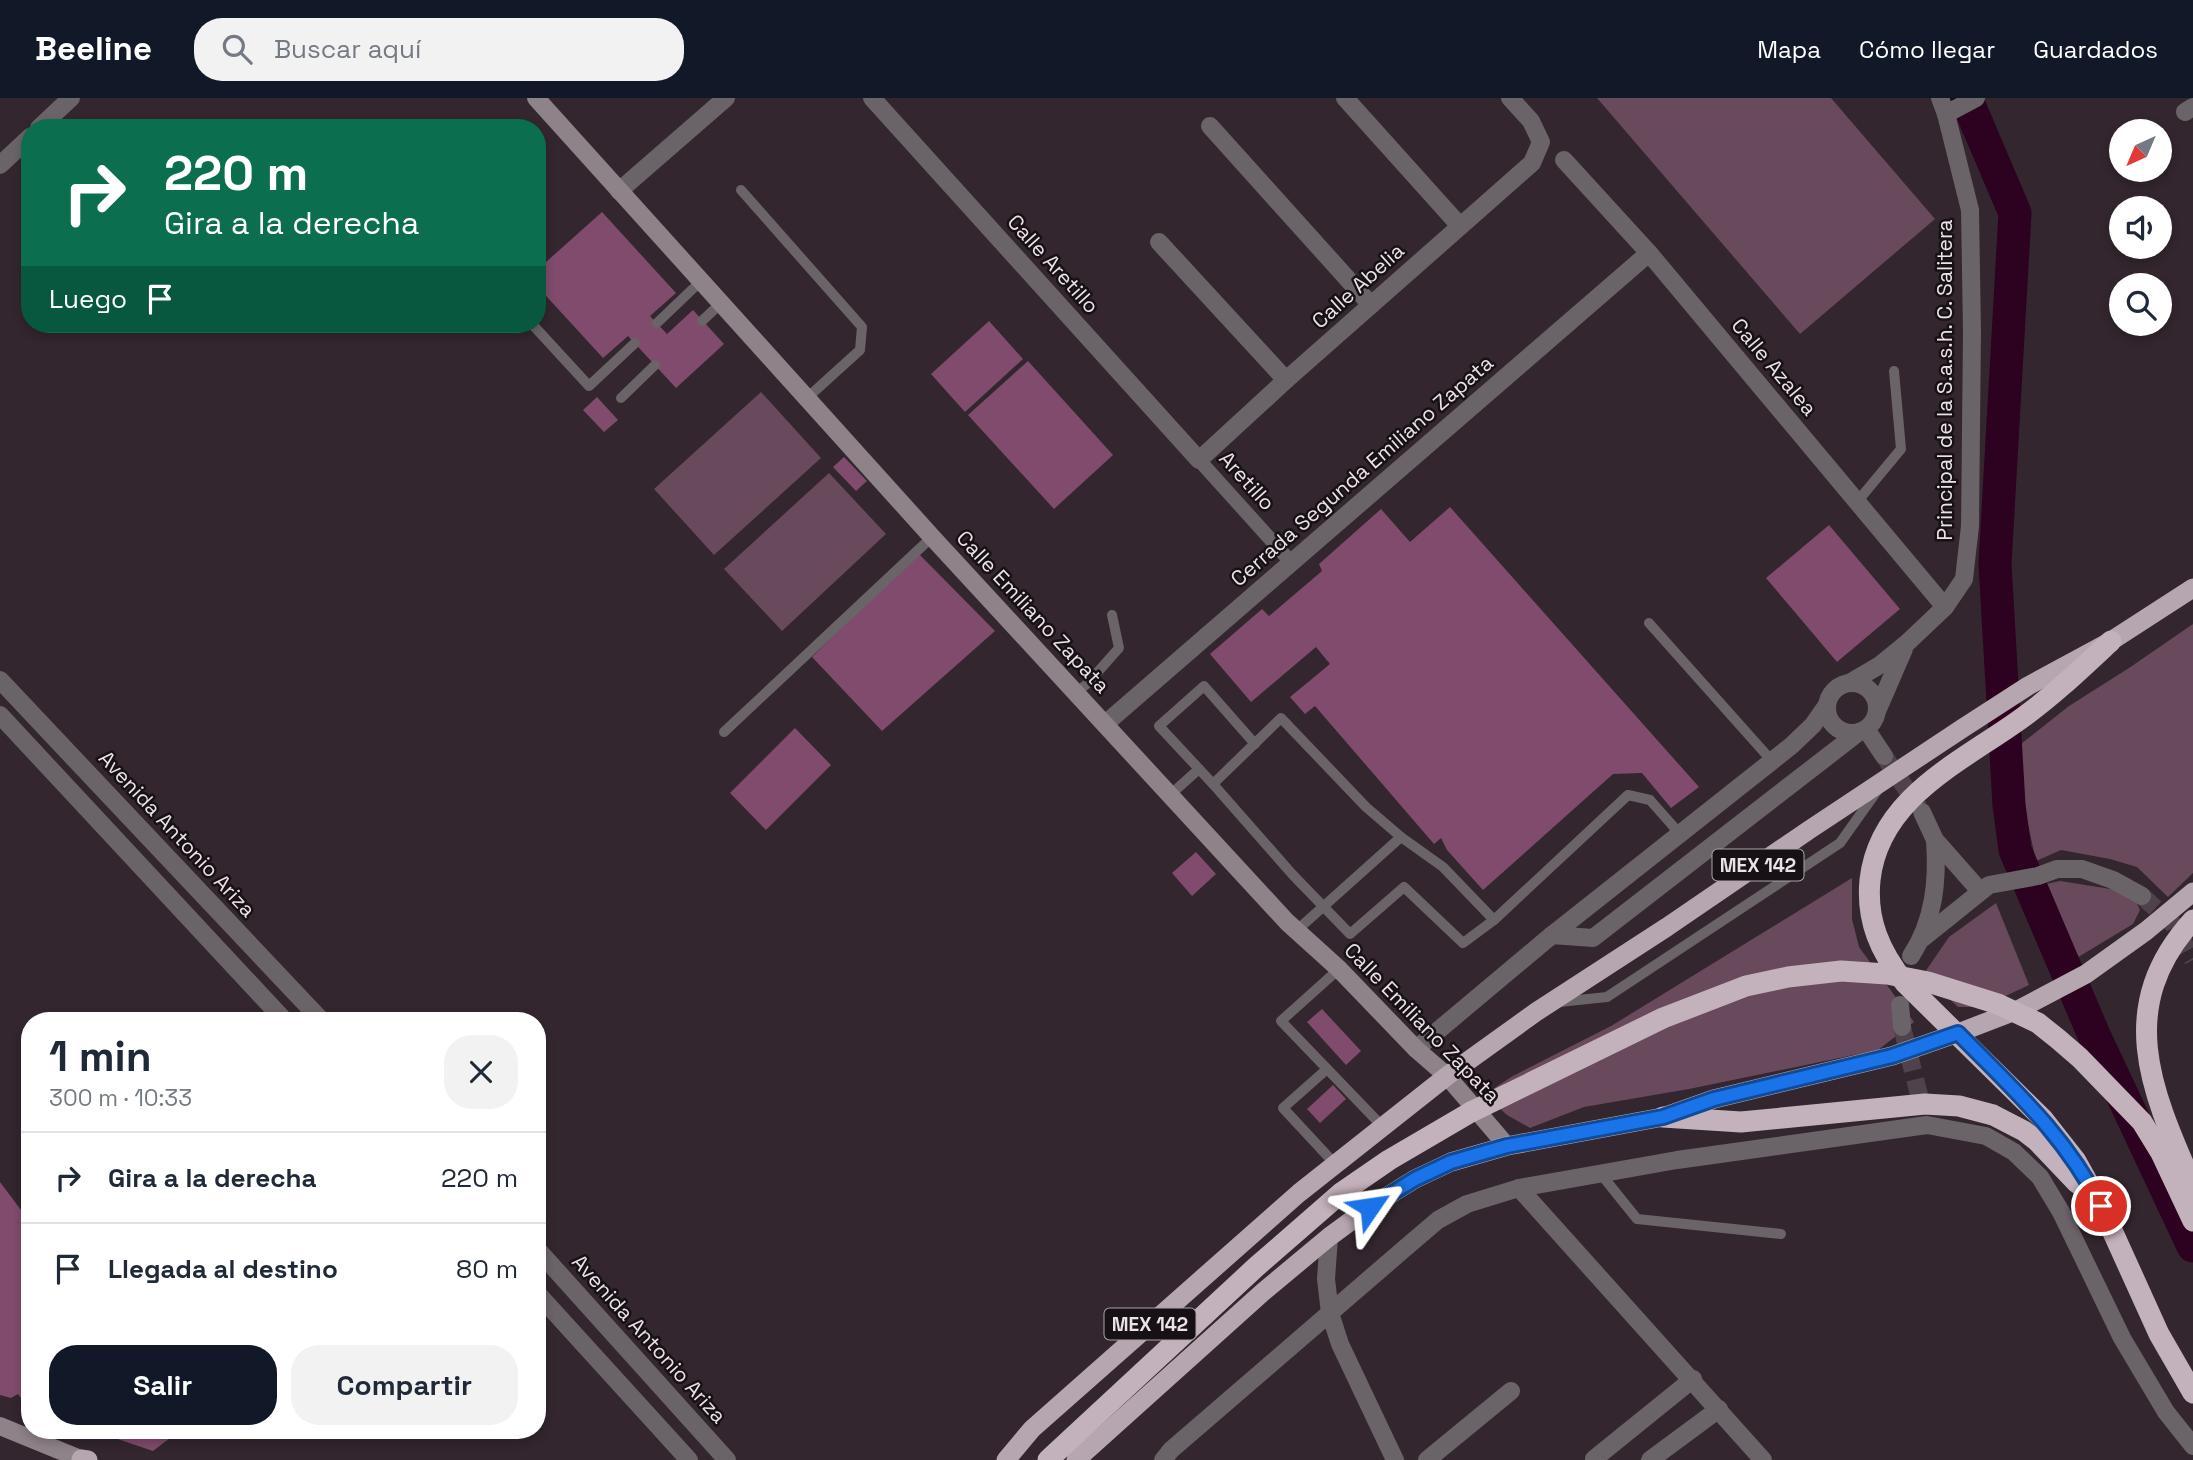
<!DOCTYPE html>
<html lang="es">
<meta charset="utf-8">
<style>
:root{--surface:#fff;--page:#f2f2f3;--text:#1f2937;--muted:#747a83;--line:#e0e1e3;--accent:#111827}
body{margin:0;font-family:"Space Grotesk",sans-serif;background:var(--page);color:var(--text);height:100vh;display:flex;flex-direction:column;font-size:26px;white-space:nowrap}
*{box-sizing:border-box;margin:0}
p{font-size:23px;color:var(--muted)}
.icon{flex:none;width:38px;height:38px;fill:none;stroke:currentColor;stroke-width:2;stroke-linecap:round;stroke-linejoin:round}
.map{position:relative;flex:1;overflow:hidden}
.side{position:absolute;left:21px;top:914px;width:525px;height:427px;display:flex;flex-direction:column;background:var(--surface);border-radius:28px;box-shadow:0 4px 10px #0003}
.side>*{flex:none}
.guide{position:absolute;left:21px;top:21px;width:525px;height:214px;border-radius:28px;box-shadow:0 4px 10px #0003;background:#0b6e4f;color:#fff;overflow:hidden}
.needle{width:46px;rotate:224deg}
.controls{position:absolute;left:2109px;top:21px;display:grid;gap:14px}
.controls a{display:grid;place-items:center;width:63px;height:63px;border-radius:50%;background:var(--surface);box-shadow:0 4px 10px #0003;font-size:35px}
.pin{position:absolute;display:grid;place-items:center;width:60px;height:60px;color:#fff;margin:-30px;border:4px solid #fff;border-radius:50%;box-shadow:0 2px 7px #0007}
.me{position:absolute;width:77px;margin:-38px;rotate:58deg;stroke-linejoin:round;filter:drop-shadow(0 0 5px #0008)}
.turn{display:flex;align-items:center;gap:24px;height:147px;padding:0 28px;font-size:32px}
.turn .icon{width:91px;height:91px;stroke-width:2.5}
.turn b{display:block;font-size:49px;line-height:60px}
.then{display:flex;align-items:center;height:66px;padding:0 28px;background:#0003;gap:14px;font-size:26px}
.round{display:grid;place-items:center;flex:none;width:74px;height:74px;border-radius:28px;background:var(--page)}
.summary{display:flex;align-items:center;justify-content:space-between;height:119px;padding:0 28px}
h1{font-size:42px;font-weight:700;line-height:52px}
.button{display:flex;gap:14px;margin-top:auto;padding:14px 28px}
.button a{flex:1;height:80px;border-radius:28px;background:var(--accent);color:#fff;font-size:28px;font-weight:700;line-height:80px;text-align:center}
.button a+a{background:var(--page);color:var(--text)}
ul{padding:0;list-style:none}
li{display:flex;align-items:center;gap:21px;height:91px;padding:0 28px;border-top:2px solid var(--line)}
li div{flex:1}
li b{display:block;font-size:26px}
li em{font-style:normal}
header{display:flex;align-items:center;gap:42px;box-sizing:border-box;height:98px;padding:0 35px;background:var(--accent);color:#fff}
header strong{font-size:33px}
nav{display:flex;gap:38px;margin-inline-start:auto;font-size:24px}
.search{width:490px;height:63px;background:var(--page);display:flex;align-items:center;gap:18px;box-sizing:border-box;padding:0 24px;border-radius:28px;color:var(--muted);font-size:26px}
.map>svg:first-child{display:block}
</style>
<header>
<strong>Beeline</strong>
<div class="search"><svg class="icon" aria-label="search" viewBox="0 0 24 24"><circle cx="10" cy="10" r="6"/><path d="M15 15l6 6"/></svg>Buscar aquí</div>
<nav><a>Mapa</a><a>Cómo llegar</a><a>Guardados</a></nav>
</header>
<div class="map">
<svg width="2193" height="1362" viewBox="0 0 2193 1362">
<rect width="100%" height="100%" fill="#33262e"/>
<g fill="#69495c">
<polygon points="1597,0 1831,0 1935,121 1800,236"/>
<polygon points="761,294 821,360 714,457 654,391"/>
<polygon points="829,375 886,436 782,533 724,471"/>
<polygon points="2193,526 2193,775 2168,799 2137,769 2110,761 2061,752 2036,763 2012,653 2069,608 2129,570"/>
<polygon points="1852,780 1852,821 1859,849 1914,924 1878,952 1689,991 1584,1009 1530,1030 1507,1017 1488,1000 1493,991 1511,979 1611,928"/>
<polygon points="2060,783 2117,792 2134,799 2140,812 2133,826 2075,861 2042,787"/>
<polygon points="1996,805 2029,887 1982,909 1958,909 1939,891 1925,874 1949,839"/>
</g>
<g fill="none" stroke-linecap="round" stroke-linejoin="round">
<polyline stroke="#2d0120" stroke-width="33" points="1966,0 2015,115 1995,466 2009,707 2015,752 2094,937 2193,1148"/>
</g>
<g fill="#804b6c">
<polygon points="602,114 676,195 650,218 667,236 693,212 724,246 676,290 628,238 603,260 537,188 537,172"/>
<polygon points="989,223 1023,261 965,314 931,276"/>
<polygon points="1028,263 1113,357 1054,411 968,317"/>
<polygon points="597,299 618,322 604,334 583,312"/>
<polygon points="844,359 867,383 856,393 833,369"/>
<polygon points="1450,409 1699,689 1671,710 1642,675 1613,676 1483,792 1447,752 1441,740 1434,746 1315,608 1305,616 1290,599 1330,566 1316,549 1251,604 1210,556 1262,511 1269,518 1322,473 1319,466 1381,411 1410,444"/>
<polygon points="1829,427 1900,511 1837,564 1766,480"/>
<polygon points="918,455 995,533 882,633 812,559"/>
<polygon points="795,630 831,667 766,732 730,695"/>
<polygon points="1196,754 1216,776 1192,798 1172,775"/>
<polygon points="1322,911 1361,953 1346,967 1307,924"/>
<polygon points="1333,987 1346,1001 1320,1025 1307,1011"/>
<polygon points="0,1084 30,1124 30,1299 23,1303 18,1296 11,1300 0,1297"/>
<polygon points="91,1332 165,1332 170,1340 153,1353"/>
</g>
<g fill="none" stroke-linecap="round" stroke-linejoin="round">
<g stroke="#4f424a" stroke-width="18" stroke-dasharray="18 9" stroke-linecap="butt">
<polyline points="1884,658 1919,710"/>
<polyline points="2142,798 2173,826 2193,862"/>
<polyline points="1902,929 1923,1013"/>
</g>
<g stroke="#6a6367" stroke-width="10">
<polyline points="741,92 862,229 860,252 807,300"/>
<polyline points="702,223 721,205"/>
<polyline points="657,225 701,183"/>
<polyline points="532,226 589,288 635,245"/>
<polyline points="621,300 655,267"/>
<polyline points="1857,404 1901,351 1894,273"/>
<polyline points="1649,525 1772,663"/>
<polyline points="1076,595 1088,585 1119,550 1112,517"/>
<polyline points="724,634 932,439"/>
<polyline points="1255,646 1204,588 1159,628 1213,686 1292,776 1350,836 1404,789 1463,845 1494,822 1628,697 1650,702 1680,736"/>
<polyline points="1213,686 1281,620 1366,709 1401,739 1443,769 1494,822"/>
<polyline points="1170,697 1199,671"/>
<polyline points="1296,833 1401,739"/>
<polyline points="1339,871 1281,923 1383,1029"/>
<polyline points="1559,904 1607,899 1840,745 1877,693"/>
<polyline points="1327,971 1283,1010 1335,1066"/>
<polyline points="1600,1075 1637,1121 1781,1136"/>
</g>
<polyline stroke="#6a6367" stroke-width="14" points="1199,362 1291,464"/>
<g stroke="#6a6367" stroke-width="18">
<polyline points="872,0 1199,362 1286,282 1532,65 1541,44 1531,23 1510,0"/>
<polyline points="1345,0 1460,128"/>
<polyline points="2185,14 2193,9"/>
<polyline points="1946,16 1976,0"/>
<polyline points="1210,28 1371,207"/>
<polyline points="1564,62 1649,155 1945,509"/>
<polyline points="619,93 726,0"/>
<polyline points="1159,144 1286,282"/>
<polyline points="0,582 321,922"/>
<polyline points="1851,584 1880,567 1907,545 1945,509 1964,481 1970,428 1972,234 1970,112 1946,16 1940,0"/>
<circle cx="1852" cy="610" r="25"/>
<polyline points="1878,611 1904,551"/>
<polyline points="0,617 284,922"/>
<polyline points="1105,626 1649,155"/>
<polyline points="1866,631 1884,658"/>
<polyline points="1922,714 1935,742 1980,793"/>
<polyline points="1552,837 1791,648 1813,627 1827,607"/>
<polyline points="1923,840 1989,787 2038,778 2057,771 2082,771 2113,782 2142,798"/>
<path d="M1911,858c23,-35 27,-75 24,-116"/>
<polyline points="1900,907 1902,929"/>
<polyline points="1416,951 1552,837 1593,840 1859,634"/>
<polyline points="1519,1090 1763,1362"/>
<polyline points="537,1151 727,1362"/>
<polyline points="537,1195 689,1362"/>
<polyline points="1594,1361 1693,1281"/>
<polyline points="1163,1362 1171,1352 1404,1151 1438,1122 1467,1106 1519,1090 1677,1062 1927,1027 1986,1038 2014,1054 2040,1079 2061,1114 2122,1240 2166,1314 2193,1348"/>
<polyline points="1427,1362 1511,1293"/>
<polyline points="1650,1362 1719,1311"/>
</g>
<g stroke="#6a6367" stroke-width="18">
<polyline points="39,30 71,0"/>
<polyline points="0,67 30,39"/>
<polyline points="1329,1139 1326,1181 1330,1215 1340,1246 1395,1362"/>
</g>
<g stroke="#8e8389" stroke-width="18">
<polyline points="536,0 932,439 1287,824 1339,871 1416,951 1447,978 1507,1048"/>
<polyline points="0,1328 83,1362"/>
</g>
<g stroke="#b6a6af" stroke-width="19">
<polyline points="81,1361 88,1362"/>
<polyline points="1006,1362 1032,1331 1299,1095 1447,978 1536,914 1667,829 1809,732 1963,630 2028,588 2111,543 2193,490"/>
<polyline points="1076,1362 1263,1194 1329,1139 1370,1109 1415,1081 1451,1064 1507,1048 1663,1019 1714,1001 1892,958 1958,935 2018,912 2086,876 2146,833 2193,794"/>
</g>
<g stroke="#c3b1bb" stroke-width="21">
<path d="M2111,543c-29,27 -57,54 -89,77 -59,43 -143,79 -152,162 -4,40 10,72 35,103l138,136 33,42 25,45 58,128 34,59"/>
<path d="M2193,822c-80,88 -41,172 0,266"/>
<polyline points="1663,1019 1741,1024 1925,1006 1959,1008 1993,1017 2024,1033 2037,1043 2077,1085"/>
<polyline points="1048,1362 1256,1169 1341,1095 1389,1062 1471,1014"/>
</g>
<polyline stroke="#c3b1bb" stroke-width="21" points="1471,1014 1663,920 1746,888 1788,879 1841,873 1887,876 1928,884 1998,906 2038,925 2058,941 2080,960 2142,1024 2161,1055 2193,1123"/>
</g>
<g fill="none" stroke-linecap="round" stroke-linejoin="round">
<g stroke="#114b97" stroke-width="18">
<path id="route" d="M1370,1109l45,-28 36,-17 56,-16 156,-29 51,-18 178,-43 66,-23c56,57 106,101 143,173"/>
</g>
<use href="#route" stroke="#1a73e8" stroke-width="12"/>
</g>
<g text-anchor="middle" stroke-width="5" stroke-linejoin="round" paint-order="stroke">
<g fill="#171115" stroke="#aba3a8" stroke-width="2">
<rect x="1712.5" y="751.5" width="91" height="31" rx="5"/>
<rect x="1104.5" y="1210.5" width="91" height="31" rx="5"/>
</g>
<g font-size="19" font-weight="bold" fill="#ebe2e7">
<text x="1758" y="774">MEX 142</text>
<text x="1150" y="1233">MEX 142</text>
</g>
<g font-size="21" fill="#ebe2e7" stroke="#171115">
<text transform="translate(1053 166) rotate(48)" y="7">Calle Aretillo</text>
<text transform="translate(1358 188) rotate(-42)" y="7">Calle Abelia</text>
<text transform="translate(1774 269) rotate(50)" y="7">Calle Azalea</text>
<text transform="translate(1945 282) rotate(-90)" y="7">Principal de la S.a.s.h. C. Salitera</text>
<text transform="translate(1362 373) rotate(-41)" y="7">Cerrada Segunda Emiliano Zapata</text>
<text transform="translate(1247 383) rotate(48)" y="7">Aretillo</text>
<text transform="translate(1033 514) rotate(47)" y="7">Calle Emiliano Zapata</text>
<text transform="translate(177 736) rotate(47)" y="7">Avenida Antonio Ariza</text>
<text transform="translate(1422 925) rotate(46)" y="7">Calle Emiliano Zapata</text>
<text transform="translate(649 1241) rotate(48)" y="7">Avenida Antonio Ariza</text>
</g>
</g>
</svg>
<div class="controls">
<a><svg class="needle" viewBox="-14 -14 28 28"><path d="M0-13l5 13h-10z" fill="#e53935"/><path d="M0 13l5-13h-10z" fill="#747a83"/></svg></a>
<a><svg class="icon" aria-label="sound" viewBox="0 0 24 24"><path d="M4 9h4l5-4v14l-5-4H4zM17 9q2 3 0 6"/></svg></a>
<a><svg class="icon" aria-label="search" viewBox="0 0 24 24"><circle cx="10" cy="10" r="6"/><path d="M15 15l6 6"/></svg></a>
</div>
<div class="pin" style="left:2101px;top:1108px;background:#d93025"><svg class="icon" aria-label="arrive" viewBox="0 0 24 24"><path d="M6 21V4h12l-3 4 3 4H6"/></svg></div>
<svg class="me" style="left:1370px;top:1109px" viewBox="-20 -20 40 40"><path d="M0-17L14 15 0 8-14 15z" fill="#1a73e8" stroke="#fff" stroke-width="4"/></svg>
<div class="guide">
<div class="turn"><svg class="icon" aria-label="right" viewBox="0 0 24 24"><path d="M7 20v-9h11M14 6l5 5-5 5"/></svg><div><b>220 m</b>Gira a la derecha</div></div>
<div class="then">Luego<svg class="icon" aria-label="arrive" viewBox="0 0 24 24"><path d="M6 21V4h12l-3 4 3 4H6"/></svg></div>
</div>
<section class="side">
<div class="summary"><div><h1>1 min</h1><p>300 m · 10:33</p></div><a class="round"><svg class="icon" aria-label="close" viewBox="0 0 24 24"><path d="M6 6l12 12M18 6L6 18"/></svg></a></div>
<ul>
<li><svg class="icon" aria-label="right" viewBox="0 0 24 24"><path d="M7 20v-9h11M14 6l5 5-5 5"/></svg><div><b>Gira a la derecha</b></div><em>220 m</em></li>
<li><svg class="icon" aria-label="arrive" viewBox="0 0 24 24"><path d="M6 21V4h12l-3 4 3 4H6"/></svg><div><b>Llegada al destino</b></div><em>80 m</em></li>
</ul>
<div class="button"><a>Salir</a><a>Compartir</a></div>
</section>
</div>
